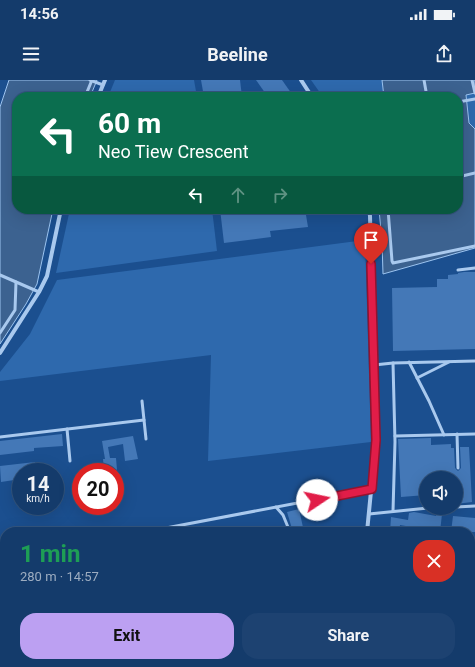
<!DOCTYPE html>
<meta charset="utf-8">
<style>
:root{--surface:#143b6b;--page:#1d4271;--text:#f1f3f6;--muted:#9dadc1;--line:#33557e;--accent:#bca0f2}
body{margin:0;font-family:Roboto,sans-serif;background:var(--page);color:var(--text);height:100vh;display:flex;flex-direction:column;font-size:15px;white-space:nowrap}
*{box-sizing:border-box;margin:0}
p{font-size:13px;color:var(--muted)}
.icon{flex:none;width:22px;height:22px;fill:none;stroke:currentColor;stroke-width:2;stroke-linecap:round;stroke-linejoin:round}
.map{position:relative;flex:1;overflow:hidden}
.drawer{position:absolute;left:0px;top:447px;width:475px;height:140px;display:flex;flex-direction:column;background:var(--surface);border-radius:16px 16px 0 0;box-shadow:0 4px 16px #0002,0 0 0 1px var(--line)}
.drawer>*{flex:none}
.guide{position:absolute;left:12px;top:12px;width:451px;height:122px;border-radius:16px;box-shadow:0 4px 16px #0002,0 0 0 1px var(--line);background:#0b6e4f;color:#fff;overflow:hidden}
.buttons{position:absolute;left:419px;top:391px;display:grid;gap:8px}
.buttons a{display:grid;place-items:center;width:44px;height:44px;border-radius:50%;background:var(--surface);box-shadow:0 4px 16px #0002,0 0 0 1px var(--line);font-size:20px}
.speed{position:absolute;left:12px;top:383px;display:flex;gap:8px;font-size:20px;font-weight:700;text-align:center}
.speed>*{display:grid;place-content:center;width:52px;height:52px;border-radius:50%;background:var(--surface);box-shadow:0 4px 16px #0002,0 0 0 1px var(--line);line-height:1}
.speed small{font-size:10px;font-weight:400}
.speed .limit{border:6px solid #d22;background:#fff;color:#111}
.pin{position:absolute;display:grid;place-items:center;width:34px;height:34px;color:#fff;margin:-41px -17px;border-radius:50% 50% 50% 0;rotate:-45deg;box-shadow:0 0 4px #0007}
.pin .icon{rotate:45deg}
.me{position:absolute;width:44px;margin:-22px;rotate:79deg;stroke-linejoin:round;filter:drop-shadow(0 0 3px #0008)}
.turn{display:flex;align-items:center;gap:14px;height:84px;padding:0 20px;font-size:18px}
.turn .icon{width:52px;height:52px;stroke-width:2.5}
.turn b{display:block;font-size:28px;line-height:34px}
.lanes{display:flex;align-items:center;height:38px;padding:0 20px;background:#0003;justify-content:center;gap:20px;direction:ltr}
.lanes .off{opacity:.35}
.round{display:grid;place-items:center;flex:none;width:42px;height:42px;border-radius:16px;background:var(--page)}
.head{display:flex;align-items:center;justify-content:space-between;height:68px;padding:0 20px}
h1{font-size:24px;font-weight:700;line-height:30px;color:#1e9e55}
.action{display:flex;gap:8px;margin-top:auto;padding:8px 20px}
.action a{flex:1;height:46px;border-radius:16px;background:var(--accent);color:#111;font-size:16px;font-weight:700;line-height:46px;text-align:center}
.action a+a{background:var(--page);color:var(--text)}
.status{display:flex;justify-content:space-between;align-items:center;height:28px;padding:0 20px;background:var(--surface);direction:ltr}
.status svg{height:11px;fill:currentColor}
header{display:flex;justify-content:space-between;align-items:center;height:52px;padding:0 20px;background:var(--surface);font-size:18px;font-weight:700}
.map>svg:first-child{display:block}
</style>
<div class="status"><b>14:56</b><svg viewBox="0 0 49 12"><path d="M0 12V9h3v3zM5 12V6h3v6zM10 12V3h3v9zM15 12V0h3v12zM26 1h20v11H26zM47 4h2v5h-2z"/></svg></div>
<header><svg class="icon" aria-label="menu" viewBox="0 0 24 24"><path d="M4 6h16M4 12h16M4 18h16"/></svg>Beeline<svg class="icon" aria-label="share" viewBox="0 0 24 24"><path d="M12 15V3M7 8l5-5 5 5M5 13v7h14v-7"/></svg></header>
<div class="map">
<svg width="475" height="587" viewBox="0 0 475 587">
<rect width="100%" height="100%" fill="#1b4f8f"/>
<g fill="#2e69ad">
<polygon points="115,0 194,0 197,17 108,17"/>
<polygon points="311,0 382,0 384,17 323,17"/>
<polygon points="475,13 475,49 469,43 466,14"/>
<polygon points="70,129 212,129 217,171 56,193"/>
<polygon points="365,160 371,362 208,381 211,275 0,301 0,292 30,254 57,200"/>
<polygon points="475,525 475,587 366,587 365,582 470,582 470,527"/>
<polygon points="230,582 347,582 348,587 202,587"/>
</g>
<g fill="#3c6290" stroke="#9cc4f0">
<polygon points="9,0 97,0 90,17 17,17 17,129 53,129 37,204 26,224 0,264 0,27"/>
<polygon points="382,0 475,0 475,13 466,15 469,43 475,49 475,168 383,194 382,162 379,129 458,129 458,17 384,17"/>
</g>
<g fill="#4478b7">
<polygon points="201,0 240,0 242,17 204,17"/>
<polygon points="256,0 282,0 294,17 268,17"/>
<polygon points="220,129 305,129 308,147 270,151 271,157 224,163"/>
<polygon points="464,192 475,192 475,269 393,271 392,208 437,207 437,199 448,199 448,195 458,194 458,193"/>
<polygon points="62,354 63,366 34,368 34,371 0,375 0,361"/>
<polygon points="133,356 138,379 125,381 123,364 108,367 110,378 116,378 117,390 104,391 103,379 105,379 102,361"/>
<polygon points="431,358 431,365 451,364 451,368 454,368 455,388 458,391 461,388 460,367 469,367 472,422 456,424 456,398 426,398 426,415 401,417 398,359"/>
<polygon points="35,382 37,392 21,392 21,399 1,402 0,386"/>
<polygon points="299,429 304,452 293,452 287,432"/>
<polygon points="414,432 436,436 436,434 442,434 440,452 400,445 399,452 390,452 391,437 408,440 409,433"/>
<polygon points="453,436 475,438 475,452 451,452"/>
</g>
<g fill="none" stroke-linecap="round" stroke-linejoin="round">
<polyline stroke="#a9c9ee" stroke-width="1" stroke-dasharray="2 3" stroke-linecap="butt" points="0,542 5,543"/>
<g stroke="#a9c9ee" stroke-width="3">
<polyline points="90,0 103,5"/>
<polyline points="424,0 427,17"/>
<polyline points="472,0 475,13"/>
<polyline points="85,17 92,0"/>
<polyline points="458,22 475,19"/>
<polyline points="458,97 475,93"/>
<polyline points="388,129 392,181 393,183 475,166"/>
<polyline points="458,190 475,188"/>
<polyline points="0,195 39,212"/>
<polyline points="0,253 15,230 16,202"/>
<polyline points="409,282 429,321 444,355"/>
<polyline points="374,285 393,283 475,281"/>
<polyline points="417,298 449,282"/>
<polyline points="142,321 146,359"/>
<polyline points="67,349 70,381"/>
<polyline points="457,354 458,388"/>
<polyline points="395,356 475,354"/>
<polyline points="0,357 144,340"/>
<polyline points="276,427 283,435 290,452"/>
<polyline points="456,427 475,426"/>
<polyline points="393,431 395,362 393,283"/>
<polyline points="369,434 428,428"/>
<polyline points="145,452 371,409"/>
<polyline points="98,587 98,582"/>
<polyline points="149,587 180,582"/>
</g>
<g stroke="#a9c9ee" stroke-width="4">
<polyline points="301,0 312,17"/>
<polyline points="98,17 105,0"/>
<polyline points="0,273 39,212 47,196 61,129"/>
<polyline points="367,452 376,360 370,136 369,129"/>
<polyline points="358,582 359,587"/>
</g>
</g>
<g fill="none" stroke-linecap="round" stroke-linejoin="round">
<g stroke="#92132f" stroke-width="10">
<polyline id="route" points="317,420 372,409 376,360 371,184"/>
</g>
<use href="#route" stroke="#e11d48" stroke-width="7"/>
</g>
</svg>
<div class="buttons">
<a><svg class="icon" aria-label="sound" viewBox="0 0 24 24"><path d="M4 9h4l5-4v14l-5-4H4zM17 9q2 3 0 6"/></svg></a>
</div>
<div class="speed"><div>14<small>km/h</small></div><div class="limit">20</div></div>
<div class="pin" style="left:371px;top:184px;background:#d93025"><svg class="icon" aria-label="arrive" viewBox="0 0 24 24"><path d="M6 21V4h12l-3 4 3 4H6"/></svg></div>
<svg class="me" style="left:317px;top:420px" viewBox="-20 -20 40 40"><circle r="19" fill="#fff"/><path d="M0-13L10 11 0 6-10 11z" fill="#e11d48"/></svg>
<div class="guide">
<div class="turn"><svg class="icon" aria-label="left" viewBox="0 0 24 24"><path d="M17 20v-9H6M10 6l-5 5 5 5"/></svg><div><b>60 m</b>Neo Tiew Crescent</div></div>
<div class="lanes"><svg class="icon" aria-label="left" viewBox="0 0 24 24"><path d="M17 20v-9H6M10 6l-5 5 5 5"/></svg><svg class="icon off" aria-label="ahead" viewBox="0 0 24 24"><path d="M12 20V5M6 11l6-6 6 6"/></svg><svg class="icon off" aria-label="right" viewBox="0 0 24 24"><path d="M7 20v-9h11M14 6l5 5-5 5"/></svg></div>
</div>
<section class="drawer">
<div class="head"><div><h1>1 min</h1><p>280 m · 14:57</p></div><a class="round" style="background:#d93025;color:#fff"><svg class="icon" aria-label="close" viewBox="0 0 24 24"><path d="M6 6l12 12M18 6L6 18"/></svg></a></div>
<div class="action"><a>Exit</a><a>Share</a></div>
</section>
</div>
